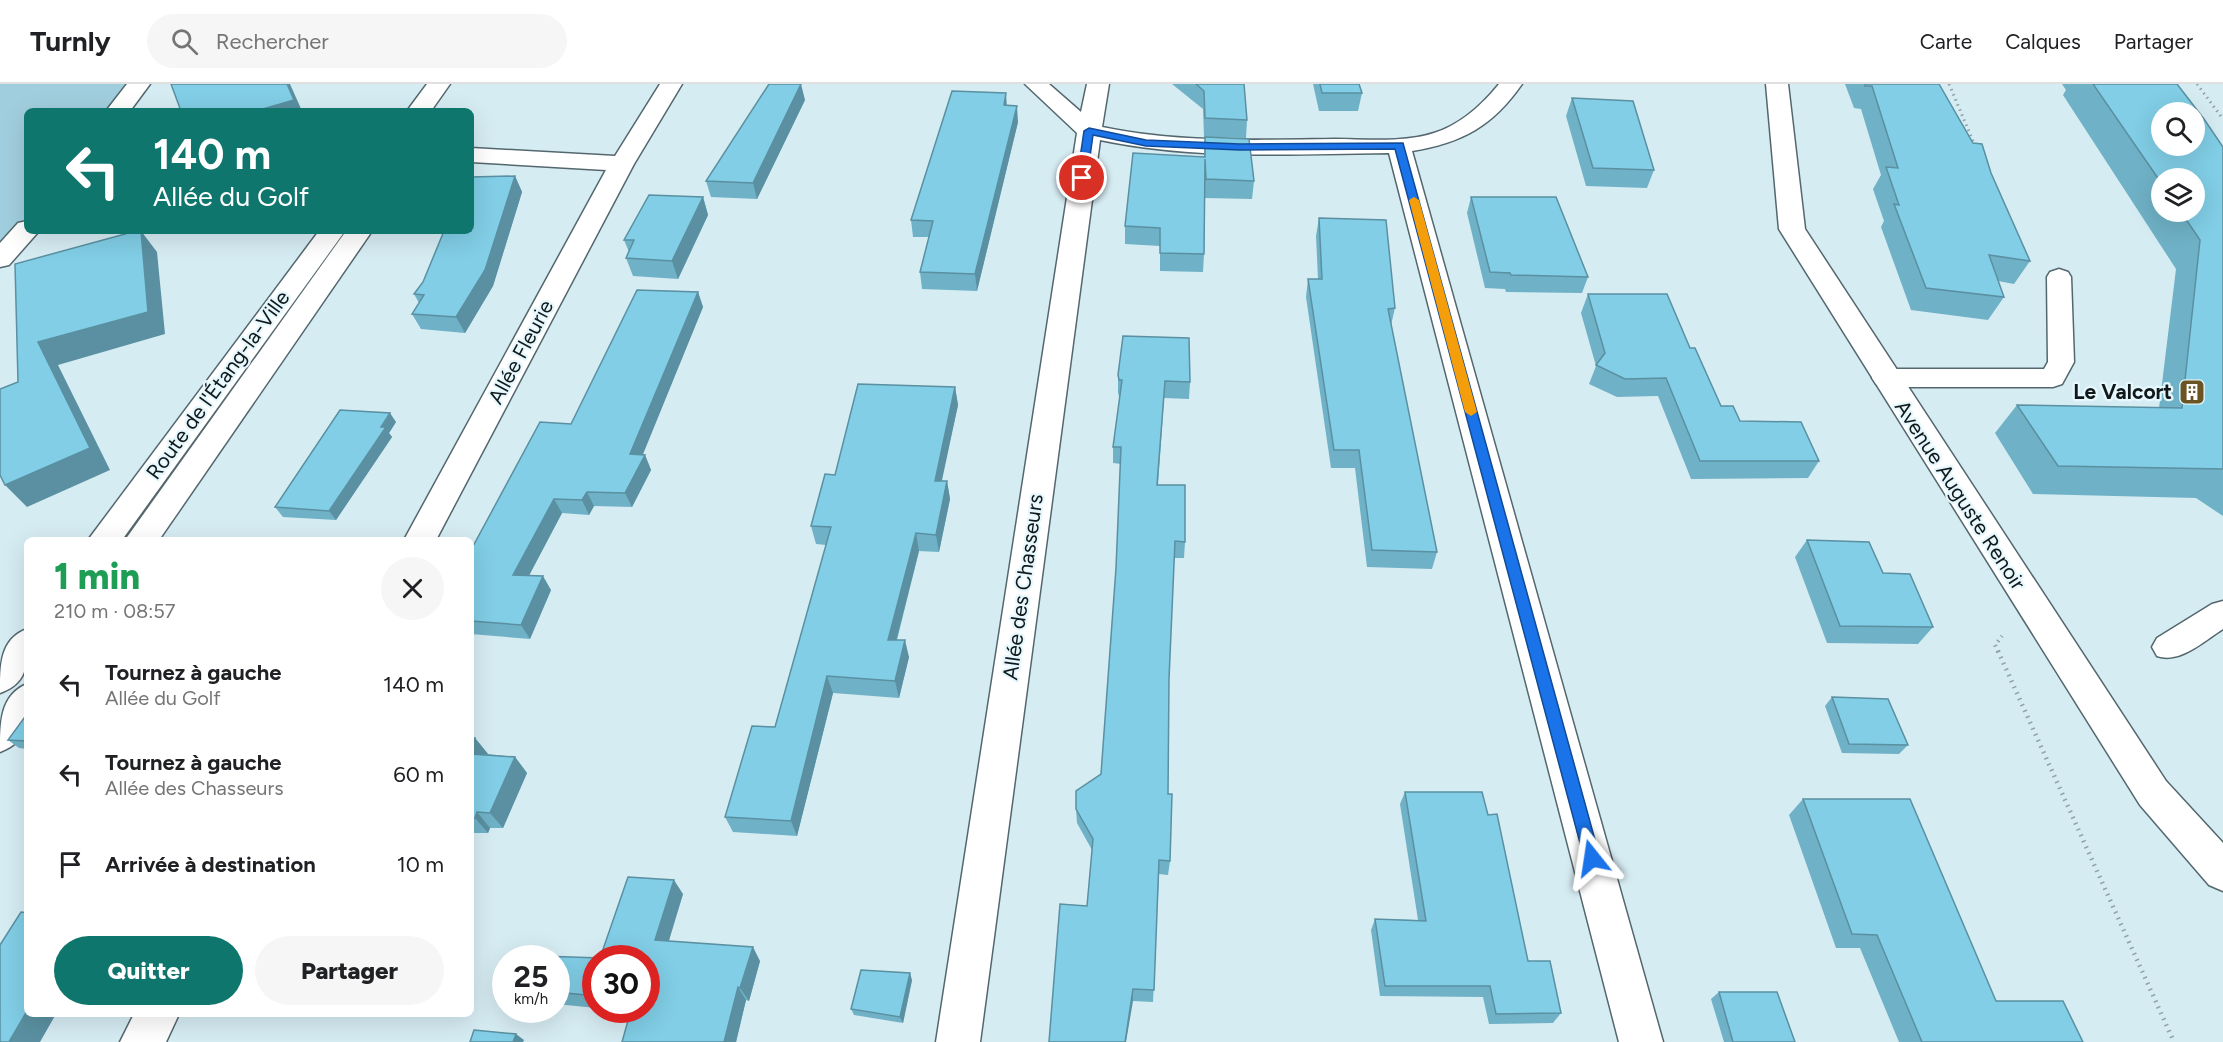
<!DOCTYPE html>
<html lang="fr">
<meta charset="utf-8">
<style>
:root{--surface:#fff;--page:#f6f6f6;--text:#202124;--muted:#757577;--line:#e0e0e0;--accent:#0f766e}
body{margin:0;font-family:Figtree,sans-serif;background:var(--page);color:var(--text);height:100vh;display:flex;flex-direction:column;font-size:22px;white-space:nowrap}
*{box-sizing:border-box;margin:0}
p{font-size:20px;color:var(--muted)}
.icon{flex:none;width:33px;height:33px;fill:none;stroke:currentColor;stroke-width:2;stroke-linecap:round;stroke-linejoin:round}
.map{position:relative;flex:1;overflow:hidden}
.panel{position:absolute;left:24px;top:453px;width:450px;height:480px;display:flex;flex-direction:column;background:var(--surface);border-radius:9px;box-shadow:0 6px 24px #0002}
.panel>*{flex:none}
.hud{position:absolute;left:24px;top:24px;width:450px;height:126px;border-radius:9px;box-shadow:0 6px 24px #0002;background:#0f766e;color:#fff;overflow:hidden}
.controls{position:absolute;left:2151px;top:18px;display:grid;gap:12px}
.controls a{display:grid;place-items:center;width:54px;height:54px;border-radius:50%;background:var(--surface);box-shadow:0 6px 24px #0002;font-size:30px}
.speed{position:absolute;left:492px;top:861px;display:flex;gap:12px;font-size:30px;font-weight:700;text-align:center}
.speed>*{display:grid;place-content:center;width:78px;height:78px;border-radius:50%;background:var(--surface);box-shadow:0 6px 24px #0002;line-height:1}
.speed small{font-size:15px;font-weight:400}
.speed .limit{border:9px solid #d22;background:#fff;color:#111}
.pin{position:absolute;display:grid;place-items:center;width:51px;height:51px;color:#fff;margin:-26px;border:3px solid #fff;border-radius:50%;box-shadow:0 2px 6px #0007}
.me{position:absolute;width:66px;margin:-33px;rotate:345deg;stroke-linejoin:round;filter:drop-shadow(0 0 4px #0008)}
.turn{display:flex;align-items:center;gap:21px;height:126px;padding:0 30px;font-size:27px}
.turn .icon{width:78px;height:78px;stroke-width:2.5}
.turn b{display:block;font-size:42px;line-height:51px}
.round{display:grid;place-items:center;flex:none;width:63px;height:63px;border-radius:32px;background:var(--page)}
.summary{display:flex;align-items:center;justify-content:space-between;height:102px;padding:0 30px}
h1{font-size:36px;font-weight:800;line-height:45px;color:#1e9e55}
.cta{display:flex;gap:12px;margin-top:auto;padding:12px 30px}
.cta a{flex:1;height:69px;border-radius:36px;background:var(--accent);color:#fff;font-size:24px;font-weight:800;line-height:69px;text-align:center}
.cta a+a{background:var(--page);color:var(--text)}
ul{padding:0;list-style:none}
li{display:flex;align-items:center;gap:18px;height:90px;padding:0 30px}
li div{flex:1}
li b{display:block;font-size:22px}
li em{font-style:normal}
header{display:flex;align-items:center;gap:36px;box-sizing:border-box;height:84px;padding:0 30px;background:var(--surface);border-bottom:2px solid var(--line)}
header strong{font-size:28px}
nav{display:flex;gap:33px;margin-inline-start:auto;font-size:21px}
.search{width:420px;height:54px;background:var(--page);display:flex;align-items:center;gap:15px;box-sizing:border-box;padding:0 21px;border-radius:33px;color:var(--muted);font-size:22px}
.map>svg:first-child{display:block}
</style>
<header>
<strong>Turnly</strong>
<div class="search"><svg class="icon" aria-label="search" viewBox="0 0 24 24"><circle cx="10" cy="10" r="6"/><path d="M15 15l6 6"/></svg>Rechercher</div>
<nav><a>Carte</a><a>Calques</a><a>Partager</a></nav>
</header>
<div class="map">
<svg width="2223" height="958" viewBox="0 0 2223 958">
<rect width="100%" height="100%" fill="#d6ecf3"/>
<polygon fill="#a1cede" points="0,0 132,0 112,27 27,27 27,136 0,167"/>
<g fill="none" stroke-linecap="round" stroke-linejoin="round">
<g stroke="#54676e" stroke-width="3">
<g id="service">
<polygon points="2059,185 2068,188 2071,193 2074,278 2062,300 2053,303 1885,303 1876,300 1872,294 1876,288 1885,285 2044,285 2048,278 2047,193 2050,188"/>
<path d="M2223,517v28c-19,12 -43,35 -66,27l-5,-9 5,-9 55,-34z"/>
</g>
</g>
<g stroke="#54676e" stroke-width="3">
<g id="minor">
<polygon points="127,0 150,0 130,27 106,27"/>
<polygon points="660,0 682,0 634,80 436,456 404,456 606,86 471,78 471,64 615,72"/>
<path d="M1025,0h24l32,28 6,-28h22l-7,43c76,16 154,13 232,12 32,0 69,4 100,-6 26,-8 49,-29 65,-49h23c-29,42 -60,59 -110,67l251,891h-44l-230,-889c-96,1 -195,7 -289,-13l-120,902h-44l141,-909z"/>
<polygon points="1766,0 1788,0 1805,145 2166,697 2223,759 2223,807 2209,801 2140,721 1779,145"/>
<polygon points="27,137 27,147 39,147 9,181 0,183 0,159 18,139"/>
<polygon points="134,930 179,930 166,958 120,958"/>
</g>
</g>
<g stroke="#54676e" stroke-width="3">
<g id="tertiary">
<polygon points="427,0 450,0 431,27 407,27"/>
<polygon points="319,147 345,147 122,456 88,456"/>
<polygon points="346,147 372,147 159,456 125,456"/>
<path d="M27,545c0,28 5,53 -27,64 0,-28 0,-54 27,-64z"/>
<path d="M27,600c0,29 6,56 -27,68 0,-29 0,-57 27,-68z"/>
</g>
</g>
<g stroke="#90a1a7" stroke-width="3" stroke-dasharray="1.5 4" stroke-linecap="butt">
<polyline points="1949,0 1975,62"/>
<polyline points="2197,0 2223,35"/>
</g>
<polyline stroke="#90a1a7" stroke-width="4" stroke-dasharray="1.5 4.5" stroke-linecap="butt" points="1998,568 1995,561 2002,552"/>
<polyline stroke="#90a1a7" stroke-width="4.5" stroke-dasharray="1.5 5" stroke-linecap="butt" points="1998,567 2174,958"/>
<use href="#service" fill="#fff" fill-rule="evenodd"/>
<use href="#minor" fill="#fff" fill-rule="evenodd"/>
<use href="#tertiary" fill="#fff" fill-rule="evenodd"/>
</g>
<g fill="#6fb1c6" fill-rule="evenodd">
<polygon points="1172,0 1244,0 1247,36 1246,54 1204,53 1203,25"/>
<polygon points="1313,0 1359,0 1362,9 1358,27 1319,27"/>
<polygon points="1845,0 1939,0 1973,59 1991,89 2030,177 2014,200 1998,197 2004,213 1988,236 1911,226 1881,143 1884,137 1873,105 1881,91 1861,25 1854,24"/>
<path d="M2062,0h115l46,63v369l-27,-18 -163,-4 -38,-61 22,-28 142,3 17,-139 -113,-174 3,-5zM2162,94l32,34h-32z"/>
<polygon points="1572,14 1654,86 1647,104 1586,102 1566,32"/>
<polygon points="805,16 757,115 711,113 706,97"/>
<polygon points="1007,21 1018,38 977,207 922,205 920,188 929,153 913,153 911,136"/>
<polygon points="1205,53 1254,97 1252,115 1205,114 1204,170 1203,188 1160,187 1160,162 1125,160 1125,142 1204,73"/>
<polygon points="515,92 522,108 493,202 465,249 421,245 412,230 419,219 414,210"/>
<polygon points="703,113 708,131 678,195 633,192 626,174 629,168 624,156"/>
<polygon points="1471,113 1588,193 1582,209 1506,208 1505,205 1485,204 1467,129"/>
<polygon points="1319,134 1395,224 1391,241 1437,468 1432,485 1367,483 1355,384 1331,384 1306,213 1308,195 1318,195 1316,152"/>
<polygon points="698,208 703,223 642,371 645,371 651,386 632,423 594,422 589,431 562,429 529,491 551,506 530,555 471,550 471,466 571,340"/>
<polygon points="1588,210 1690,264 1721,322 1740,337 1819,377 1808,394 1691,395 1658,312 1617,313 1589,300 1596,282 1581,229"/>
<polygon points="1118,291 1190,298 1189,315 1164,314 1158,401 1185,458 1184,474 1174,474 1169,595 1168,710 1170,777 1168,791 1159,790 1153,918 1133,917 1087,822 1092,766 1077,739 1076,725 1101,690 1116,484 1121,380 1113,379 1113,363 1120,313 1119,313 1118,308"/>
<polygon points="955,303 958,321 941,397 947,397 950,415 939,468 919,467 897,556 909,573 899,614 833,609 797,752 733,748 725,733 775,643 826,461 816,460 811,442 835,391"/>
<polygon points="396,338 389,349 392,353 336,436 283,433 275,423"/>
<polygon points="1807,456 1883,489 1933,543 1918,560 1827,559 1795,473"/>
<polygon points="1832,613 1908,661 1899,670 1842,669 1825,622"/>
<polygon points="27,630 27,665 19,664 8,656"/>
<polygon points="471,654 475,654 488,670 515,673 527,689 503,744 490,744 488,749 471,749"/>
<polygon points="1405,708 1528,877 1561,929 1553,939 1489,940 1483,913 1380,912 1371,846 1375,835 1418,836 1400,720"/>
<polygon points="1803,715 1996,917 2083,958 1899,958 1860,864 1836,864 1789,731"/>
<polygon points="683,810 668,857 760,877 749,917 746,916 736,958 622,958 631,927 616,926 646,926 596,874 596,924 556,920 556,874 600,874"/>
<polygon points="912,896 903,939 854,931 851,925"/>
<polygon points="1719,908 1795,958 1724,958 1711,915"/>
</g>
<g fill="#5a90a1">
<polygon points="287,0 290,0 302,27 256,27"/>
<polygon points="801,0 805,16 757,115 753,99"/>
<polygon points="1006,9 1007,25 1004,21"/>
<polygon points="1017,22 1018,38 977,207 975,190"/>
<polygon points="515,92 522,108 493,202 465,249 456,233"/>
<polygon points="703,113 708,131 678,195 672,177"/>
<polygon points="141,147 157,168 165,250 58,281 110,386 27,423 5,401 38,258"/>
<polygon points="698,208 703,223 637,385 630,370"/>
<polygon points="955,303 958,321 938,415 935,397"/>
<polygon points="390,329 396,338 389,349 392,353 336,436 329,427"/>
<polygon points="645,371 651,386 632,423 625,409"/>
<polygon points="947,397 950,415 939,468 936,451"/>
<polygon points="587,408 594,422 589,431 582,416"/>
<polygon points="554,415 562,429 522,505 513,491"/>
<polygon points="916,449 919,467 892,573 888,556"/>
<polygon points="543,492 551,506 530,555 521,541"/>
<polygon points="905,556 909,573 899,614 895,597"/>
<polygon points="827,592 833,609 797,752 791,737"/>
<polygon points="475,654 488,670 471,673 471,663"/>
<polygon points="515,673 527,689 503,744 490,729"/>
<polygon points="477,728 490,744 488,749 475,734"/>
<polygon points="674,796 683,810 665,870 655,856"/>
<polygon points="753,863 760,877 749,917 740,904"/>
<polygon points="910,889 912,896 903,939 900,933"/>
<polygon points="738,903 746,916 736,958 724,958"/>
<polygon points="1133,905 1133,917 1126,958 1125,958"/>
<polygon points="27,927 27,930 56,930 40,958 9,958"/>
<polygon points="516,950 524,956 523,958 513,958"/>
</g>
<g fill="#81cee6" stroke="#5a90a1" stroke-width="1.5" fill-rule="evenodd">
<polygon points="171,0 287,0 294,16 256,27 181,27"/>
<polygon points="769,0 801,0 753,99 706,97"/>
<polygon points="1196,0 1244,0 1247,36 1205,34 1204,7"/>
<polygon points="1320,0 1359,0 1362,9 1322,9"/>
<polygon points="1865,0 1939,0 1973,59 1982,60 1991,89 2030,177 1989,171 2004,213 1926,204 1894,120 1899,121 1886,83 1898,84 1872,2 1865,2"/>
<path d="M2093,0h84l27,35 19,28v322l-165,-3 -41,-61 165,3 18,-168 -19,-28h13v-34h-32v6zM2162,28h32v34h-32z"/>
<polygon points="952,7 1006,9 1004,21 1017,22 975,190 920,188 933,137 911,136"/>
<polygon points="1572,14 1633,17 1654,86 1593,84"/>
<polygon points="1205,53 1249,55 1254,97 1206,95 1205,75 1204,170 1160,169 1160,144 1125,142 1133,69 1205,73"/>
<polygon points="515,92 485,186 456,233 412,230 424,211 414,210 423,198 444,147 471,147 471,93"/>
<polygon points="649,111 703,113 672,177 626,174 634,156 624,156"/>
<polygon points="1471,113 1556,113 1588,193 1511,191 1510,189 1490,188"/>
<polygon points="1319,134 1386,136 1395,224 1388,225 1437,468 1372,466 1359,366 1334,366 1308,195 1322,195"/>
<polygon points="136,147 141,147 148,228 38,258 90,364 5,401 0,391 0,305 18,298 15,180"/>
<polygon points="637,206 698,208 630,370 645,371 625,409 587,408 582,416 554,415 513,491 543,492 521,541 471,537 471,466 540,338 571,340"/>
<polygon points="1588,210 1667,210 1690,264 1695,264 1721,322 1733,322 1740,337 1801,338 1819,377 1700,377 1666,294 1625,295 1596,281 1605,269"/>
<polygon points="1123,252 1189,254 1190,298 1165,297 1157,401 1185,401 1185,458 1175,457 1169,595 1168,710 1172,710 1170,777 1159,776 1154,906 1133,905 1125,958 1049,958 1060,820 1087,822 1093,755 1076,725 1076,707 1101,690 1116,484 1121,363 1113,363 1122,296 1119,296 1118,291"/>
<polygon points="858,300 955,303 935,397 947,397 936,451 916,449 888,556 905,556 895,597 827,592 791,737 725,733 752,642 775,643 831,443 811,442 825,390 835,391"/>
<polygon points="340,326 390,329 381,343 386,343 329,427 275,423"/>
<polygon points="1807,456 1869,458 1883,489 1910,490 1933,543 1840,542"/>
<polygon points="1832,613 1888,615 1908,661 1849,660"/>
<polygon points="27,630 27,657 8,656"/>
<polygon points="471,654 475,654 471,663"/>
<polygon points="471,670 515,673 490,729 477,728 475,734 471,734"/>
<polygon points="1405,708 1482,708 1488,731 1497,730 1528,877 1550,877 1561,929 1496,930 1490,902 1385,902 1375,835 1426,837"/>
<polygon points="1803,715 1910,715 1996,917 2063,917 2083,958 1922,958 1877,851 1852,850"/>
<polygon points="628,793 674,796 655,856 753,863 740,904 738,903 724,958 622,958 631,926 646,926 646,874 596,874 596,912 556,908 556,874 513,874 513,871 600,874"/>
<polygon points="21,828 27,829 27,927 9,958 0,958 0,861"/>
<polygon points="861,886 910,889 900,933 851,925"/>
<polygon points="1719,908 1777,908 1795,958 1733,958"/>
<polygon points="474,946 516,950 513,958 470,958"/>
</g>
<polygon fill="#1a73e8" stroke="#114b97" stroke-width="1.5" points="1089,44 1146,56 1240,60 1403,59 1600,774 1598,779 1592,782 1586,779 1584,774 1395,65 1240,66 1146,62 1093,51 1087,94 1082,97 1077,94 1084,47"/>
<polygon fill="#f59e0b" points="1414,113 1419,116 1477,328 1471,332 1465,328 1409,116"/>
<defs>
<g id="building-square" transform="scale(1.35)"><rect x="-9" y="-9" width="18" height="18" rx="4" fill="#6b5424" stroke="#e6f8fe"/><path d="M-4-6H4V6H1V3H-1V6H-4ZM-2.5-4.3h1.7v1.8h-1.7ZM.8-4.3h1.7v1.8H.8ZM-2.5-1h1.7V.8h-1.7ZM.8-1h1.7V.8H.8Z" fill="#fff"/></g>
</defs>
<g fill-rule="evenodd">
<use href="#building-square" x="2192" y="308"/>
</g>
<g text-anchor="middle" stroke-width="4.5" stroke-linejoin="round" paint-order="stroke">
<g font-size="21" fill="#10181a" stroke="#e6f8fe">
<text transform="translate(521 268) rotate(-62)" y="7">Allée Fleurie</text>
<text transform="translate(218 301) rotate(-54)" y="7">Route de l'Étang-la-Ville</text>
<text transform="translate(1960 411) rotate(57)" y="7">Avenue Auguste Renoir</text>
<text transform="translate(1023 503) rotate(-82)" y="7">Allée des Chasseurs</text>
</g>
<g font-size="21" font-weight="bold" fill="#10181a" stroke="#e6f8fe" text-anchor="end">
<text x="2172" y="315">Le Valcort</text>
</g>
</g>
</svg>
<div class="controls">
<a><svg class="icon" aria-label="search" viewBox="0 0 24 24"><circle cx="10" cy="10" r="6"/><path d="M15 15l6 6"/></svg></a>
<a><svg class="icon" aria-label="layers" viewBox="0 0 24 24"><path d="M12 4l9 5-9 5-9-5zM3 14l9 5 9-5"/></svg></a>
</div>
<div class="speed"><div>25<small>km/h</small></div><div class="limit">30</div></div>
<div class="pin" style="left:1082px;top:94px;background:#d93025"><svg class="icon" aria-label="arrive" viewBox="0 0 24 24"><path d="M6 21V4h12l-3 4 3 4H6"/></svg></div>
<svg class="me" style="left:1592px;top:774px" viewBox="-20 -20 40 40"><path d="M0-17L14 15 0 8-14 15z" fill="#1a73e8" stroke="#fff" stroke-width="4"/></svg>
<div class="hud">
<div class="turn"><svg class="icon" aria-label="left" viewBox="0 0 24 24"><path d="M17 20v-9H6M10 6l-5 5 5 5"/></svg><div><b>140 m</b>Allée du Golf</div></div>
</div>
<section class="panel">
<div class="summary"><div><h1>1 min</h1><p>210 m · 08:57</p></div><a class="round"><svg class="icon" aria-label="close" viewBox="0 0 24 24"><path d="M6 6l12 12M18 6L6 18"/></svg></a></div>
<ul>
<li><svg class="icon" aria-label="left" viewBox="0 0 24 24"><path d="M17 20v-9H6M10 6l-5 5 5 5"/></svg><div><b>Tournez à gauche</b><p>Allée du Golf</p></div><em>140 m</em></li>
<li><svg class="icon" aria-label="left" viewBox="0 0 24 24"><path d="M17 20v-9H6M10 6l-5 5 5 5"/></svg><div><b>Tournez à gauche</b><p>Allée des Chasseurs</p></div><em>60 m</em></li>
<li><svg class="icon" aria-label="arrive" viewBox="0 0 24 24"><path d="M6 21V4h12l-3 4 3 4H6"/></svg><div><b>Arrivée à destination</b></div><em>10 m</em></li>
</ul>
<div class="cta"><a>Quitter</a><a>Partager</a></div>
</section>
</div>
